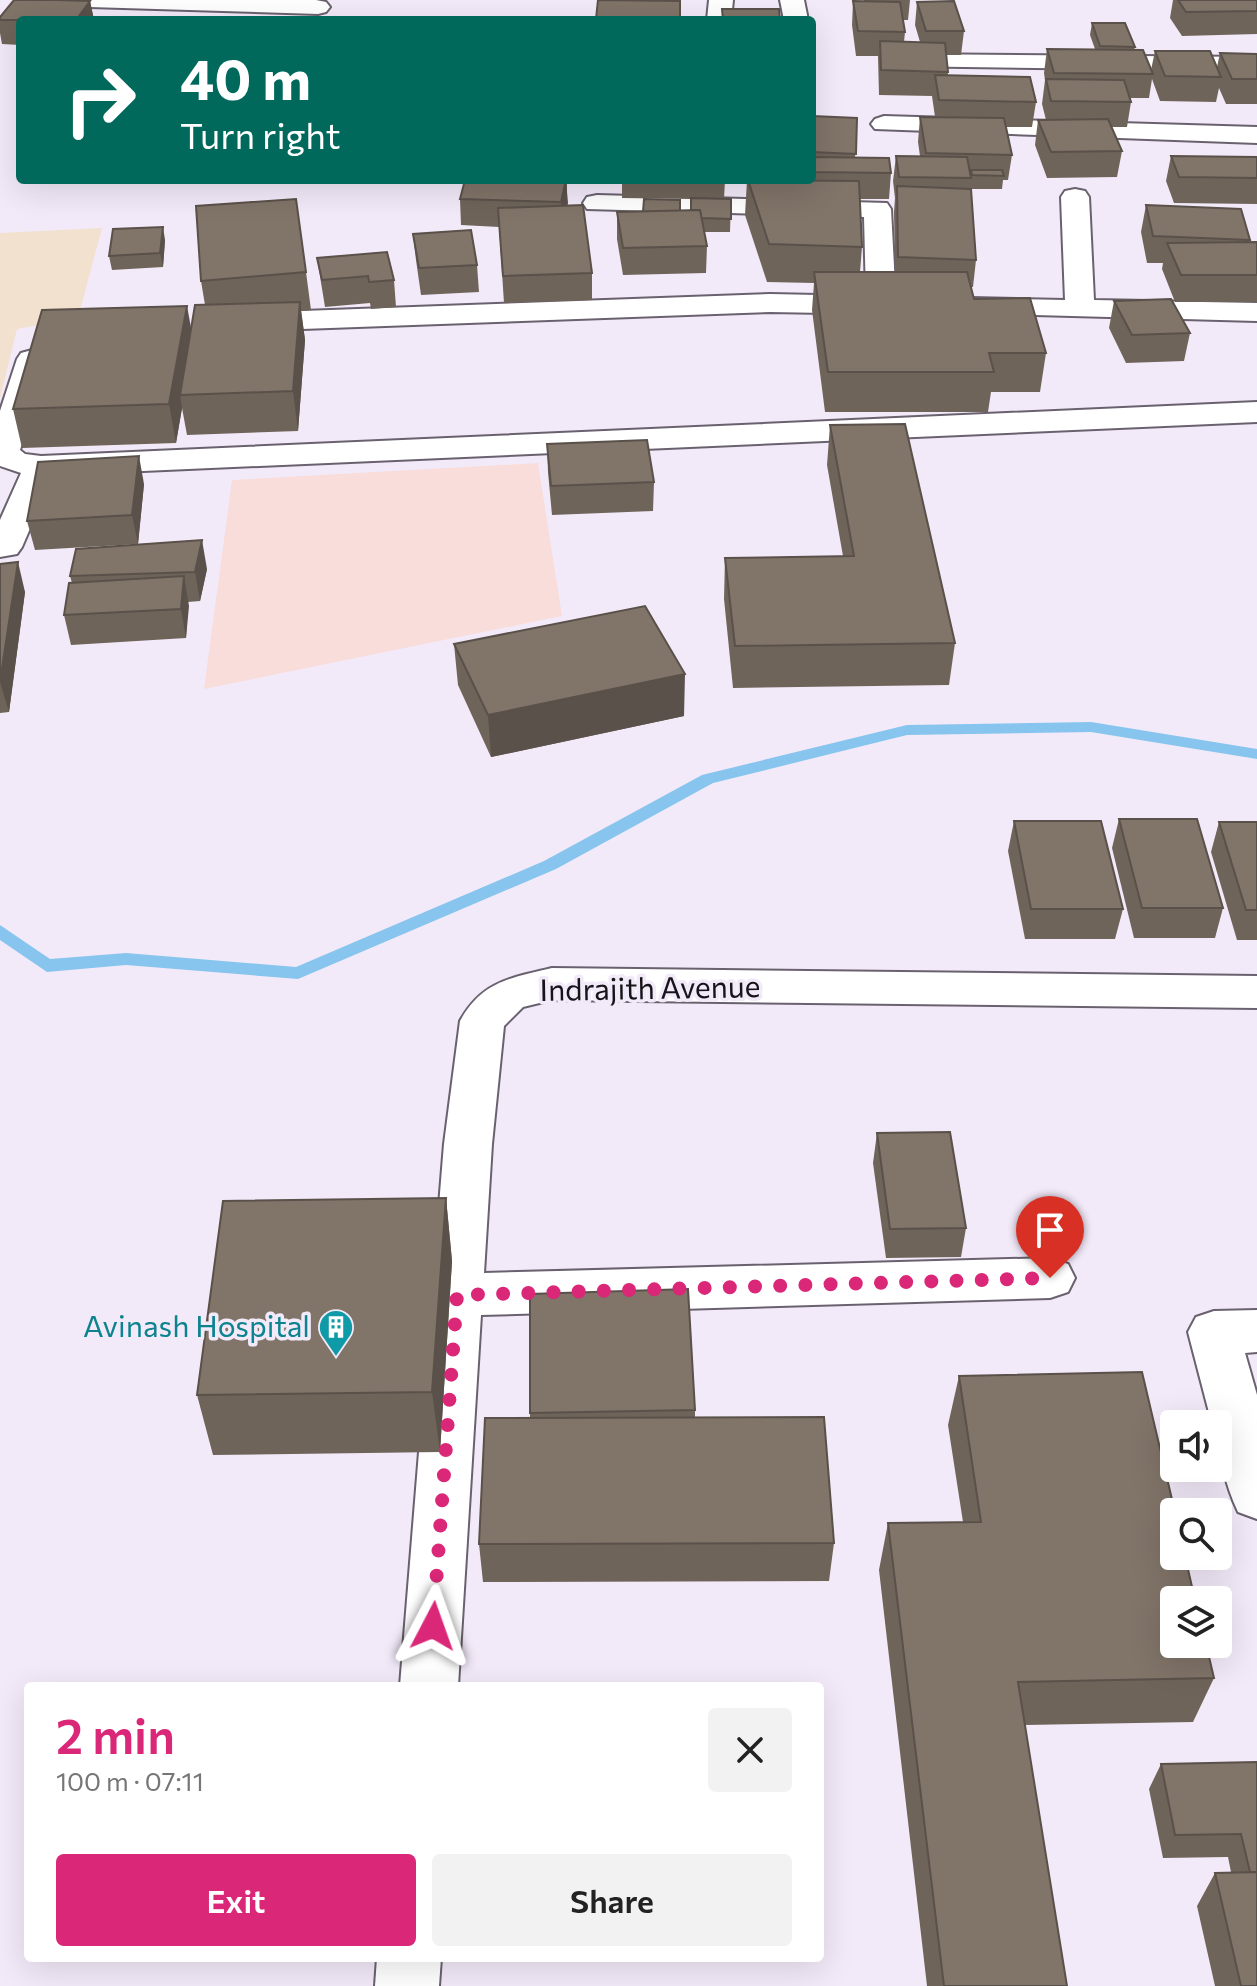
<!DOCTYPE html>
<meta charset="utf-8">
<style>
:root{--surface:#fff;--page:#f2f2f2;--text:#222;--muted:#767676;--accent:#db2777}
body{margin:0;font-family:Commissioner,sans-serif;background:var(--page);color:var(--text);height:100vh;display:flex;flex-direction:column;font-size:30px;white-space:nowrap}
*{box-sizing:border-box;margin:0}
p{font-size:26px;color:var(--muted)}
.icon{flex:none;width:44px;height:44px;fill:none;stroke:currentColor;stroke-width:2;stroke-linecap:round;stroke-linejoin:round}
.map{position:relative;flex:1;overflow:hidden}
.side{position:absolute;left:24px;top:1682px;width:800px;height:280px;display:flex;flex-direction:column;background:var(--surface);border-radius:8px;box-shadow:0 8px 32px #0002}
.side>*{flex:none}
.guide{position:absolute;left:16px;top:16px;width:800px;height:168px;border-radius:8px;box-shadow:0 8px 32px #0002;background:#00695c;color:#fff;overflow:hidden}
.tools{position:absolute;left:1160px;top:1410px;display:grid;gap:16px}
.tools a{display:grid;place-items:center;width:72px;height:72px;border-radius:8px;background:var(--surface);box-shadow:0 8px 32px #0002;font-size:40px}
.pin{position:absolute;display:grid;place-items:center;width:68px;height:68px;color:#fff;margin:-82px -34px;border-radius:50% 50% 50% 0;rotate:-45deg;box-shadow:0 0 8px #0007}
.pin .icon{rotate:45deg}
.me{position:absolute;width:88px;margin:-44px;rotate:4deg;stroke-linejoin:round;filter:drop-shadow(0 0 6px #0008)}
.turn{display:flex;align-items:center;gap:28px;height:168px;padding:0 32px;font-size:36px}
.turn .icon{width:104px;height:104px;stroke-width:2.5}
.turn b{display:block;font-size:56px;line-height:68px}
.round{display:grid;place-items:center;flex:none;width:84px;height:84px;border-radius:8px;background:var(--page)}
.overview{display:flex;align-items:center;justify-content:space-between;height:136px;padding:0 32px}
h1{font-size:48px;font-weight:600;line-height:60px;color:var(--accent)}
.button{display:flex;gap:16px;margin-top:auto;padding:16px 32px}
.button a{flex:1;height:92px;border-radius:8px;background:var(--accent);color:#fff;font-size:32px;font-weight:600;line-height:92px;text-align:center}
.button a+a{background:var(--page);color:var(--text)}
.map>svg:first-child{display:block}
</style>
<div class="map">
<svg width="1257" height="1986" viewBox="0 0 1257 1986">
<rect width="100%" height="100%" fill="#f3eaf9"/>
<polygon fill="#f8ddda" points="538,463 562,616 204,689 232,480"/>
<polygon fill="#f2e1cf" points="102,228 78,318 17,329 0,399 0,233"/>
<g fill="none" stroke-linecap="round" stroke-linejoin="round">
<polygon fill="#87c5ee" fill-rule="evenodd" points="1091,722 1257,749 1257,759 1091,732 907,735 713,783 556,869 298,979 126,965 47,972 0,940 0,925 50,959 126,953 296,967 544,861 702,775 907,725"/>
<g stroke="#6a616f" stroke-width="4">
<g id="minor">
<polygon points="77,0 316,0 326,2 330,7 326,12 318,14 89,7 81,5"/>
<polygon points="709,0 733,0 731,20 707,20"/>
<polygon points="780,0 804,0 808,20 784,20"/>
<polygon points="902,54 1257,57 1257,71 893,66 890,61 893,56"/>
<polygon points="884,116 1257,127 1257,143 875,129 871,124 875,119"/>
<polygon points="1075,189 1085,191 1089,197 1094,300 1257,303 1257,321 961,313 956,307 961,301 971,298 1065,300 1061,197 1065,191"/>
<polygon points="597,195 887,203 891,209 896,305 891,311 881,314 770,312 244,331 233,328 229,322 233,316 244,313 770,294 866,296 864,217 587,209 583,203 587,197"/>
<polygon points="32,350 43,353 47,359 20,450 25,454 41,456 1257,402 1257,422 53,475 22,547 17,554 0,557 0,520 21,473 0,466 0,411 17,359 21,353"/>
<path d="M552,968l705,8v32l-705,-8 -29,7 -19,19 -12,118 -8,129 566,-15 18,6 7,14 -7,14 -18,6 -569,17 -23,371h-58l44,-542 16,-123c22,-40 51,-43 92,-53z"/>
<path d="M1257,1310v42l-12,1 12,42v124l-19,-7c-13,-28 -20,-57 -20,-88h-6l-24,-92 8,-15 18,-6z"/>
<polygon points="377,1958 441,1958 439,1986 375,1986"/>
</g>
</g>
<use href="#minor" fill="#fff" fill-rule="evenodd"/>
</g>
<g fill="#6f645a">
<polygon points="598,0 680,20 596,20"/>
<polygon points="864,0 910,0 908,20 903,20 905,32 904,42 920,42 915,25 917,2 964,31 961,55 946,55 948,75 1036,102 1032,127 1006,127 1012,155 1008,180 1003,180 1002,189 971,189 976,260 973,287 971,287 974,299 1046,353 1040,392 991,392 988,412 825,412 812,310 814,283 767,282 745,215 747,180 812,180 812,116 857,118 855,158 891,173 889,199 860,199 862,247 860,272 895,272 894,212 895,198 893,181 896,156 920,156 918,142 920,117 935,117 932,96 879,95 878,56 856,56 852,25 853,1 864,1"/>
<polygon points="1173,0 1257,0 1257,34 1182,36 1170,18"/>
<polygon points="90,1 94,20 20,20 20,45 2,44 0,33 0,17"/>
<polygon points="1092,23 1135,47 1134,50 1151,70 1155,51 1217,67 1220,53 1257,54 1257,104 1226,104 1219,88 1216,102 1160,101 1152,79 1149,98 1130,98 1131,102 1127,127 1111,127 1122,151 1117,177 1047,178 1035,145 1038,120 1046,120 1042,104 1045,80 1044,73 1047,49 1095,49 1090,35"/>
<polygon points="1171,156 1257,157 1257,204 1174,203 1166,181"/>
<polygon points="465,180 567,180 567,205 592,273 592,300 504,303 499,227 461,225 460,199"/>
<polygon points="622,180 725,180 724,199 731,199 730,232 704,232 707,246 706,273 623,275 617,239 617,212 691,210 691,199 622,198"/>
<polygon points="1146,205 1250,240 1249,242 1257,242 1257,302 1175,302 1162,269 1163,263 1147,263 1141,232"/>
<polygon points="413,234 477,265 479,292 421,295 416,260"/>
<polygon points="165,240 163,267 112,270 109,256"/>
<polygon points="317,258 394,280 396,307 371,309 370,303 325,307"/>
<polygon points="306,272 311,310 301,311 305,340 298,431 187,435 182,408 176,443 22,448 13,409 191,328 205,305 201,281"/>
<polygon points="1114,301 1190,333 1184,361 1126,363 1109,328"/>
<polygon points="830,425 955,643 949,685 733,688 724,599 725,558 843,556 827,465"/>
<polygon points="547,444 654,482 653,511 552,515 548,472"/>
<polygon points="144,484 138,544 35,550 27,521"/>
<polygon points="0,564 25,592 9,712 0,713"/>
<polygon points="207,569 200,601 188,602 186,638 71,645 64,615 72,583 70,576"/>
<polygon points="454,644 684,716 491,757 458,685"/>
<polygon points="1119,819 1223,908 1215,938 1134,938 1112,848"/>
<polygon points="1014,821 1123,909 1115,939 1025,939 1008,851"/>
<polygon points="1219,822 1257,822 1257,940 1237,940 1211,852"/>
<polygon points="877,1133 966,1228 961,1257 886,1258 873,1163"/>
<polygon points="446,1198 452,1261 440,1452 213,1455 197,1395"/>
<polygon points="530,1294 695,1410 695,1417 834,1543 829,1581 483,1582 479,1544 530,1418"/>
<polygon points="959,1376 1214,1678 1193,1722 1025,1725 1067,1986 927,1986 879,1570 888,1523 963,1522 948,1425"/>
<polygon points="1257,1762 1257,1986 1215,1986 1197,1906 1215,1873 1231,1872 1228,1857 1163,1858 1149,1789 1161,1764"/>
</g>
<g fill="#5a514a">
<polygon points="90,1 94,20 76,20"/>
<polygon points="566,180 568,203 562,229 561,202"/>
<polygon points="163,227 165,240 163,267 160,253"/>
<polygon points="300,302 305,340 298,431 293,391"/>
<polygon points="187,306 194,344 180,395 182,408 176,443 169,404"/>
<polygon points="139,456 144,484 138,544 132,515"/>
<polygon points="202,540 207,569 200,601 195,572"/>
<polygon points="18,562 25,592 9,712 0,682"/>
<polygon points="184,576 189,606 186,638 181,609"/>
<polygon points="685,674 684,716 491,757 488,715"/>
<polygon points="446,1198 452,1261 440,1452 432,1392"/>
</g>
<g fill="#817469" stroke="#5a514a" stroke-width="2">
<polygon points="14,0 57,0 90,1 76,20 0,20 0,17"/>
<polygon points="598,0 680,1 680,20 596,19"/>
<polygon points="1178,0 1257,0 1257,11 1186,12"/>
<polygon points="853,1 900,2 905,32 858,31"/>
<polygon points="954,1 964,31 926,31 917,2"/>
<polygon points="722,9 779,9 780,20 723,20"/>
<polygon points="1092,23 1125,23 1135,47 1100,46"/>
<polygon points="880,41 945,43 948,72 881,70"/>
<polygon points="1047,49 1143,50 1153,74 1054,73"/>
<polygon points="1155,51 1210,51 1221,77 1165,76"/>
<polygon points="1220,53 1257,54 1257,79 1232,79"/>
<polygon points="935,75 1030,77 1036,102 939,100"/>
<polygon points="1046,79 1124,80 1131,102 1051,101"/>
<polygon points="812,116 857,118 856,154 812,152"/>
<polygon points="920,117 1004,118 1012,155 926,153"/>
<polygon points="1108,119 1122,151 1051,152 1038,120"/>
<polygon points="896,156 967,157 971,178 899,177"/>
<polygon points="1171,156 1257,157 1257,178 1179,177"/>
<polygon points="812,157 889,158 891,173 812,172"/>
<polygon points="971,170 1002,170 1004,176 972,175"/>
<polygon points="465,180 566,180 561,202 460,199"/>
<polygon points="748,180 859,181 862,247 769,244"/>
<polygon points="897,186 971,189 976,260 898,257"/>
<polygon points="691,198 731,199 731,219 701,218 700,210 691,210"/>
<polygon points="296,199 306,272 201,281 196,206"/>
<polygon points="644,199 680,200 680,211 643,212"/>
<polygon points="583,205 592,273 503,276 498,208"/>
<polygon points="1146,205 1241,209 1250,240 1153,236"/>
<polygon points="700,210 707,246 623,248 617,212"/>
<polygon points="163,227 160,253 109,256 113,229"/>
<polygon points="471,230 477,265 419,268 413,234"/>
<polygon points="1257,242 1257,275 1181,275 1167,243"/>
<polygon points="387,252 394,280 369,282 368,276 322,280 317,258"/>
<polygon points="814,272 967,272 974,299 1030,298 1046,353 989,353 994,372 828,372"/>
<polygon points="1171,299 1190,333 1132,335 1114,301"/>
<polygon points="300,302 293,391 180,395 195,305"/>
<polygon points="187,306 169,404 13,409 42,310"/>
<polygon points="905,424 955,643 735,646 725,558 854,556 830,425"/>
<polygon points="647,440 654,482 551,486 547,444"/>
<polygon points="139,456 132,515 27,521 38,462"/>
<polygon points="202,540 195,572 70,576 76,549"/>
<polygon points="18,562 0,682 0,564"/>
<polygon points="184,576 181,609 64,615 69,583"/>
<polygon points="645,606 685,674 488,715 454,644"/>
<polygon points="1119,819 1197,819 1223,908 1142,908"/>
<polygon points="1014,821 1101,821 1123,909 1031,909"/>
<polygon points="1219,822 1257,822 1257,910 1246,910"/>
<polygon points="950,1132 966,1228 890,1229 877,1133"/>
<polygon points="446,1198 432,1392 197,1395 223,1201"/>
<polygon points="688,1289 695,1410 530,1413 530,1294"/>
<polygon points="1142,1372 1175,1512 1174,1556 1185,1556 1195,1600 1174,1600 1174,1644 1206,1644 1214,1678 1018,1682 1067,1986 944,1986 888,1523 981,1522 959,1376"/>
<polygon points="824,1417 834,1543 479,1544 485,1418"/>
<polygon points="1257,1762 1257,1872 1250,1872 1241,1834 1175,1835 1161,1764"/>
<polygon points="1257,1872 1257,1986 1241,1986 1215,1873"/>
</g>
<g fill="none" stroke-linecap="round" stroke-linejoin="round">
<polyline stroke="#db2777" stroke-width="14" stroke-dasharray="0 25.2" points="433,1626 457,1295 1050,1278"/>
</g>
<defs>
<g id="building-pin" transform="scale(1.8)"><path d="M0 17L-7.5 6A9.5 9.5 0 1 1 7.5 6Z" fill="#0f9aa8" stroke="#f3eaf9"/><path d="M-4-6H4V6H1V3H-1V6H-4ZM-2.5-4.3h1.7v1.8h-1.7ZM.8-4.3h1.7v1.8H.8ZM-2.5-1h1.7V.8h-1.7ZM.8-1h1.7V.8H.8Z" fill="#fff"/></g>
</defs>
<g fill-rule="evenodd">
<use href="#building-pin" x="336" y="1327"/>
</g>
<g text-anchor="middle" stroke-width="7" stroke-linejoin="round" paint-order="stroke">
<g font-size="30" fill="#171419" stroke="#f3eaf9">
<text transform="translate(650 989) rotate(-1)" y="10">Indrajith Avenue</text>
</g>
<g font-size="30" fill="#0d838f" stroke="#f3eaf9" text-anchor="end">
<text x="310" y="1337">Avinash Hospital</text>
</g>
</g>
</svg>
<div class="tools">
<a><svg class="icon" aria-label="sound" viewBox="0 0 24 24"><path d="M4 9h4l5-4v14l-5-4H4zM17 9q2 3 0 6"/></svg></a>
<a><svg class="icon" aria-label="search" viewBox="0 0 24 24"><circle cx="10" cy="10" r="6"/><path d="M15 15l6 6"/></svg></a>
<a><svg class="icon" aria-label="layers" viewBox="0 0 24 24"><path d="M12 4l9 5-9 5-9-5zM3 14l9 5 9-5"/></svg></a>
</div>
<div class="pin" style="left:1050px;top:1278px;background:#d93025"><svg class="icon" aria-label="arrive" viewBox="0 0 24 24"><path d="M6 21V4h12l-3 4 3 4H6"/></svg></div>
<svg class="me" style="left:433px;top:1626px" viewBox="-20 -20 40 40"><path d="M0-17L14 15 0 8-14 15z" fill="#db2777" stroke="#fff" stroke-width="4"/></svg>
<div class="guide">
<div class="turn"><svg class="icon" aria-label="right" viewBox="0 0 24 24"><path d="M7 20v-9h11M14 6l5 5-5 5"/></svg><div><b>40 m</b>Turn right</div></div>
</div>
<section class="side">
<div class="overview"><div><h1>2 min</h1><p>100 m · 07:11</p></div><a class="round"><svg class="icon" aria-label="close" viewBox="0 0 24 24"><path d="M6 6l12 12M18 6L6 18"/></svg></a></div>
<div class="button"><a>Exit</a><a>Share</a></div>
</section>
</div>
